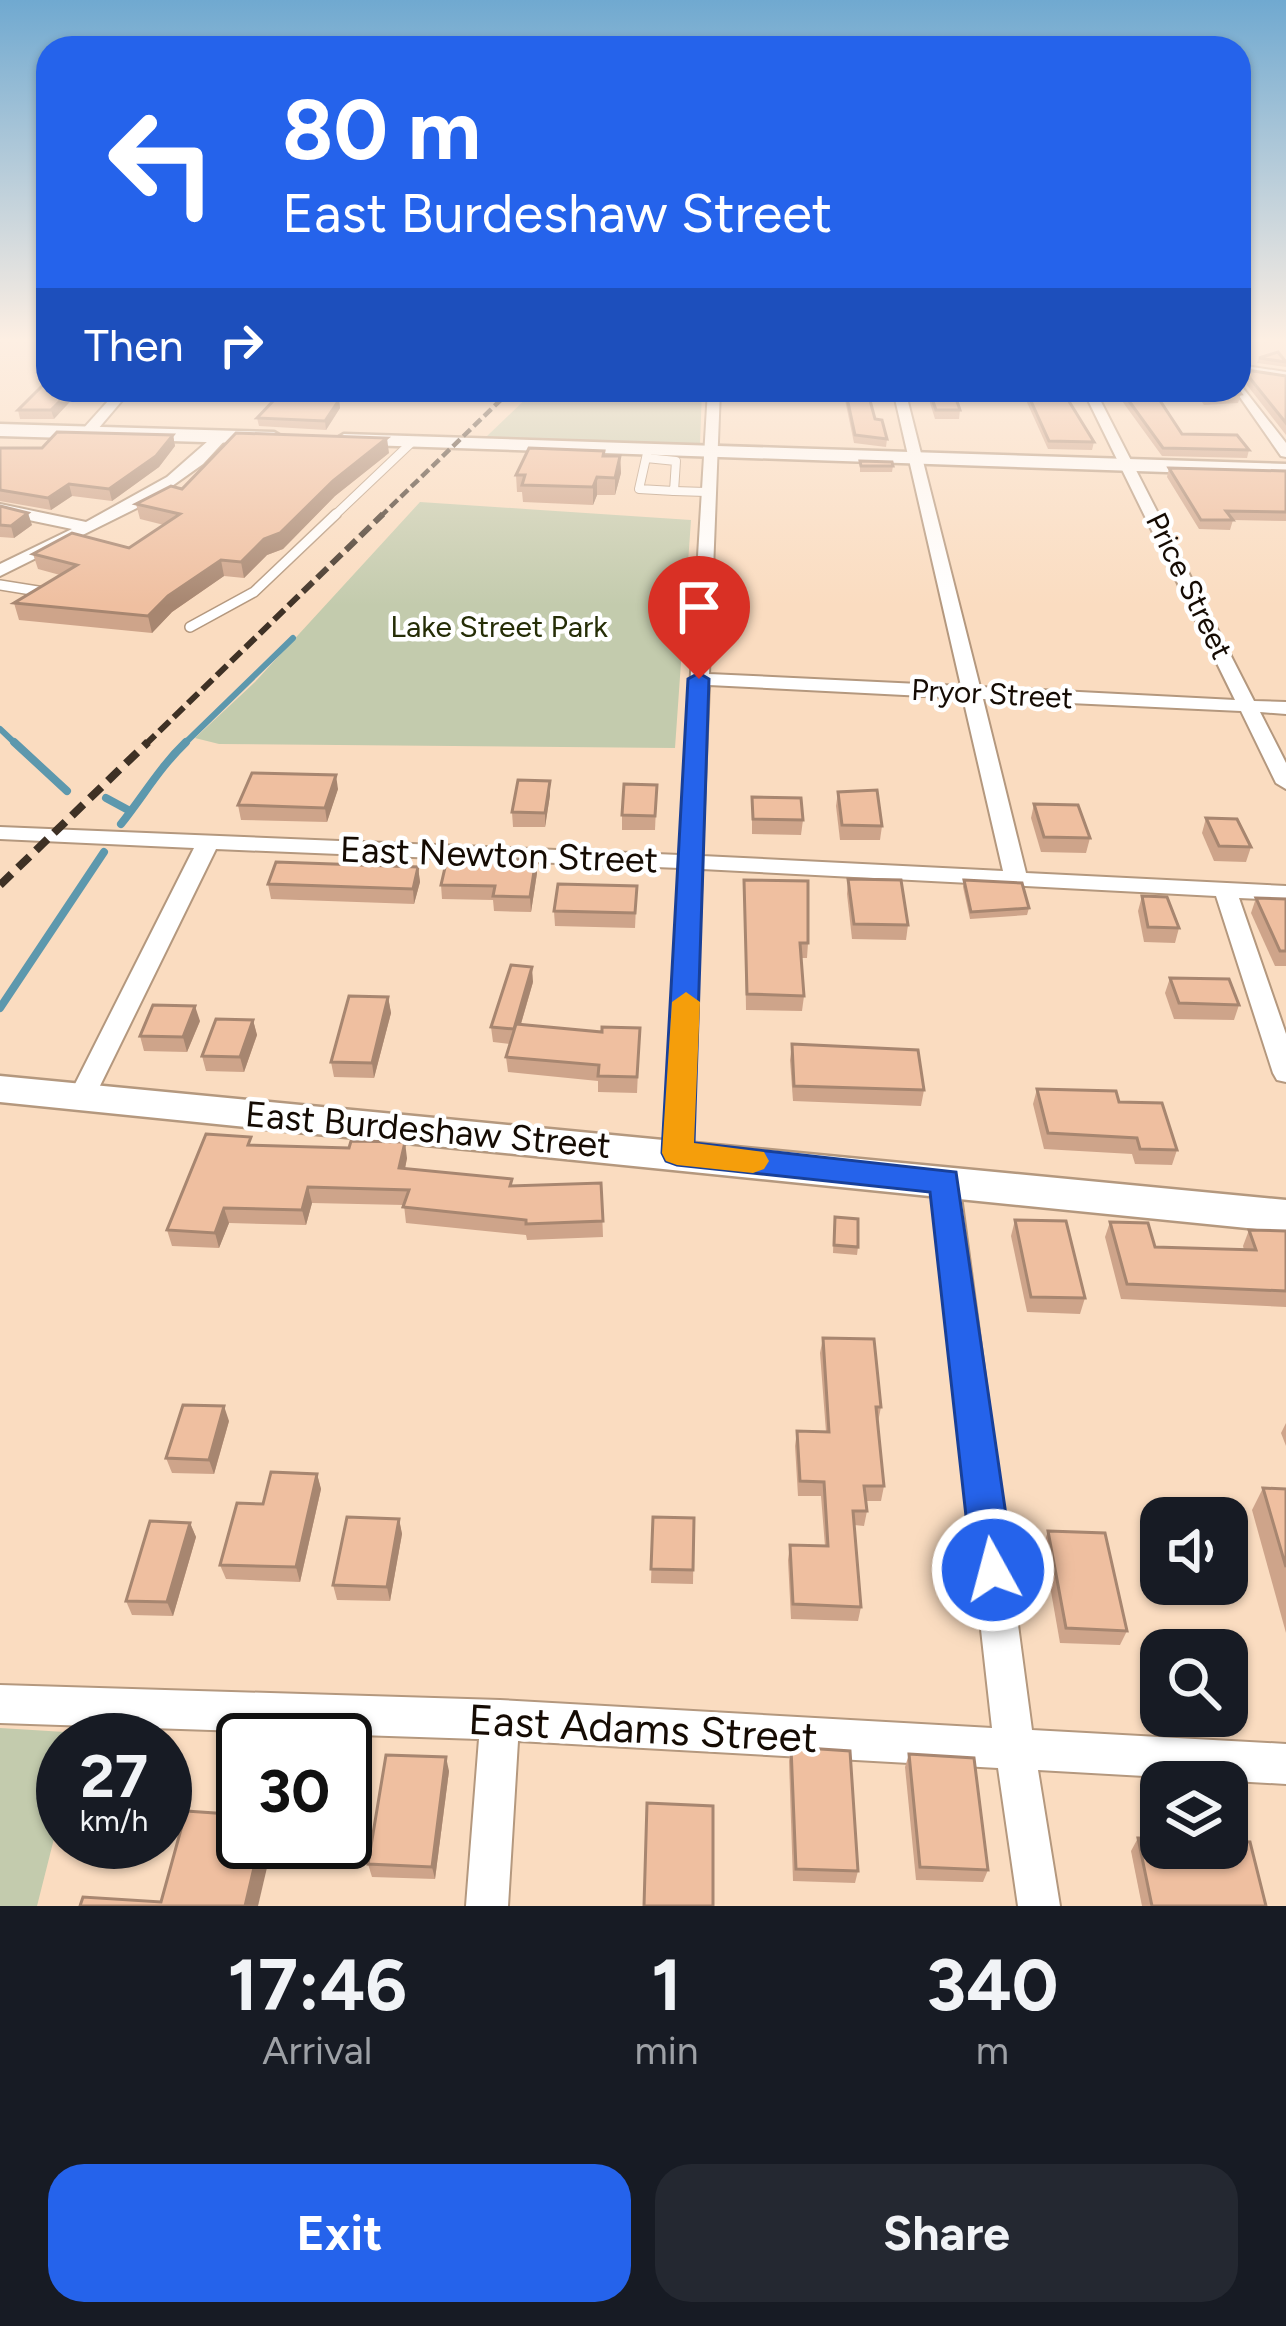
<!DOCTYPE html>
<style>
:root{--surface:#171b24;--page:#242831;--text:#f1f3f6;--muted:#9ea1a6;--accent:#2563eb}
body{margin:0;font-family:Figtree,sans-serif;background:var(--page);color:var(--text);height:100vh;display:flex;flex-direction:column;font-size:45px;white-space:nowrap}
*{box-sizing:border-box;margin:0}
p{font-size:39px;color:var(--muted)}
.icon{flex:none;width:66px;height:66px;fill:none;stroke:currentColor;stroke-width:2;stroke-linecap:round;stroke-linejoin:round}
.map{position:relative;height:1906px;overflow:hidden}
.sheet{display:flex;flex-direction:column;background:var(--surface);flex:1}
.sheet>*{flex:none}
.banner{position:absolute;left:36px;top:36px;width:1215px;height:366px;border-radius:36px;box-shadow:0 3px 9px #0004;background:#2563eb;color:#fff;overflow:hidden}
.buttons{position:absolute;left:1140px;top:1497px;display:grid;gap:24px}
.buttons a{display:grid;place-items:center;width:108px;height:108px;border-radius:24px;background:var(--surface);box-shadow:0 3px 9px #0004;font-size:60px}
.speed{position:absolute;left:36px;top:1713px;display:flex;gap:24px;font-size:60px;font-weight:700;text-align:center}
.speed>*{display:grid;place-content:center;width:156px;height:156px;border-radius:50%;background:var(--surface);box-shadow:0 3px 9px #0004;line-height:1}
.speed small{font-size:30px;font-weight:400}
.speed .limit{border:6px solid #111;border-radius:18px;background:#fff;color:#111}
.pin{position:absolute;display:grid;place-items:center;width:102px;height:102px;color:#fff;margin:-123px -51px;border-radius:50% 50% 50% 0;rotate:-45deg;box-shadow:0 0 12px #0007}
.pin .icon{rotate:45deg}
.me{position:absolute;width:132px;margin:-66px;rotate:353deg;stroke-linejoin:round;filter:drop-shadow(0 0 9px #0008)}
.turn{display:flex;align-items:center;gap:42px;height:252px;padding:0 48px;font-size:54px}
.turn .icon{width:156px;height:156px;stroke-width:2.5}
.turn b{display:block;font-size:84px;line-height:102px}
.then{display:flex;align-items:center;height:114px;padding:0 48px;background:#0003;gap:24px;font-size:45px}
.eta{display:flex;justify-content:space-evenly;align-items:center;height:204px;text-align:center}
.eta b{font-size:72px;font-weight:700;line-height:84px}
.cta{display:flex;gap:24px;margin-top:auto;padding:24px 48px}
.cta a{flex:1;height:138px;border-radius:36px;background:var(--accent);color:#fff;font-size:48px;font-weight:700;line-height:138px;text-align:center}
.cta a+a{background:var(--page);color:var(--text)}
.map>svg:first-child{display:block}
</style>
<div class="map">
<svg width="1286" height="1906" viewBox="0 0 1286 1906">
<rect width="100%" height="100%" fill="#fadcc0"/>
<g fill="#c3cbad">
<polygon points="535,390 702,390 700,444 485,438"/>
<polygon points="420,502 691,520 675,748 219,744 195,738 255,682"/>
<polygon points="0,1728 81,1733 79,1740 63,1740 63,1803 37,1906 0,1906"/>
</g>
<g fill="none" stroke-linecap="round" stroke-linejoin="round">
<g stroke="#5d98ad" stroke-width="6">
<polyline points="0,729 17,745"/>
<polyline points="183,745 293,638"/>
</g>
<g stroke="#5d98ad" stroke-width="8">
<polyline points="14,742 67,791"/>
<polyline points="106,798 130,811"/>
<path d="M121,824c23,-29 39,-57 65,-82"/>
<polyline points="0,1008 104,852"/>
</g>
<g stroke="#b4987e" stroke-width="10">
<g id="lane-far1">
<polyline points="646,458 676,461 674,491 639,489 648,449"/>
<polyline points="674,491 706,492"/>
<polyline points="333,517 412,442"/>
</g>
</g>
<g stroke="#b4987e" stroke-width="12">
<g id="lane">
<polyline points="0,585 44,592"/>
<polyline points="190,627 254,592 336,514"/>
</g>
</g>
<g stroke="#b4987e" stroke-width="4">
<g id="street">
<polygon points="1239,365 1286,372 1286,380 1239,373"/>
<polygon points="1239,383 1286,443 1286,457 1281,456 1235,390 1239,390"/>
<polygon points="118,390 131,390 92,436 82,436 82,430"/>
<polygon points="257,390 353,390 324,399"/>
<path d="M708,390h12l-11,284 252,12 -68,-296h12l75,297 255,13 -152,-310h12l159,311 32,1v12l-26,-2 26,51v26l-10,-6 -35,-72 -258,-12 43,174 260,13v14l-47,-2 47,136v48l-9,-2 -4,-7 -57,-177 -514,-27 -11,284 -4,7 -10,3 -10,-3 -4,-7 17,-285 -464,-19 -121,247 -4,7h-18l-4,-7 125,-248 -194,-9v-12l680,28zM709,685l254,13 40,173 -301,-15z"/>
<polygon points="216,434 228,437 203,464 151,501 0,576 0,564 72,529 0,514 0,504 86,522 167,477"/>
<polygon points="945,1170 955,1173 959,1181 1032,1730 1286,1744 1286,1784 1038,1770 1060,1906 1018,1906 998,1768 518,1741 508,1906 466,1906 479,1739 0,1723 0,1685 500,1700 992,1728 931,1181 935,1173"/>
</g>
</g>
<g stroke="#b4987e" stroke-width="5">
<g id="secondary">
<polygon points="0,424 274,432 284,438 274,444 0,436"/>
<polygon points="344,434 1286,464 1286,476 337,444 334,440"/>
<polygon points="0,1076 1286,1200 1286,1232 0,1102"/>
</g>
</g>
<use href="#lane-far1" stroke="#fff" stroke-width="8"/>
<use href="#lane" stroke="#fff" stroke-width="9"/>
<use href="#street" fill="#fff" fill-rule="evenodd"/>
<use href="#secondary" fill="#fff" fill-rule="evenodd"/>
<polyline stroke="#3e3125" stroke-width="4.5" stroke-dasharray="10 4.5" stroke-linecap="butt" points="380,517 511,390"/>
<polyline stroke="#3e3125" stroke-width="6" stroke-dasharray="14 6" stroke-linecap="butt" points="145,745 383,514"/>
<polyline stroke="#3e3125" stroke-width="8" stroke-dasharray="16 9" stroke-linecap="butt" points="0,885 148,742"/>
</g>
<g fill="#cea48a">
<polygon points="1259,358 1286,361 1286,367 1257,363"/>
<polygon points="1239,366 1240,369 1286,376 1286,435 1243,380 1239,380"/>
<polygon points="48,380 54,419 20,419 18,410"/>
<polygon points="740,390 761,390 760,394 740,393"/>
<polygon points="926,390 953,390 960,410 959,419 935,419"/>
<polygon points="1026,390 1094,442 1092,450 1048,449 1025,398"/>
<polygon points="1114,390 1153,390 1182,434 1249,450 1247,458 1162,456"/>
<polygon points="1193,390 1238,390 1241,394 1238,403 1204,405"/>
<polygon points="846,393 875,419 887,439 886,447 854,443 845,400"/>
<polygon points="339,400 340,408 326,430 259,426 257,418"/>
<polygon points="173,435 175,446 159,467 112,501 72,496 51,510 0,501 0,448 42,448"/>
<polygon points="604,451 605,456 620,456 621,473 615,495 597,495 593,505 523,502 522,492 517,492 516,475"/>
<polygon points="389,453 335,496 283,549 267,555 244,578 224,576 172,612 152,633 19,620 14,603 60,575 38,569 33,554 129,548 164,525 140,519 136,504 182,489"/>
<polygon points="860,461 893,466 892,472 860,472"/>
<polygon points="1169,468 1286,471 1286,521 1233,520 1230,530 1199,529 1167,477"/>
<polygon points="0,506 32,525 14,538 0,537"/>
<polygon points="657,785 655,830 622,830 622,815"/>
<polygon points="338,789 327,822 241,820 238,805"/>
<polygon points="838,792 882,826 880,840 840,840 836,806"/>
<polygon points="550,795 545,827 513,827 512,812"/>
<polygon points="752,797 803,820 801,835 752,834"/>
<polygon points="1034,804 1090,838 1086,853 1041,852 1031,818"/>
<polygon points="1206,818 1251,847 1246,862 1214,861 1202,833"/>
<polygon points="418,867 420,882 414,904 271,899 268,884"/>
<polygon points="537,873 531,912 494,911 493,900 442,899 441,885"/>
<polygon points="848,879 908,925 906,940 852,939 847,894"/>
<polygon points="744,880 808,943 807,958 801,958 804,996 802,1011 746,1010"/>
<polygon points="964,880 1029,908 1027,915 970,919 963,887"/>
<polygon points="637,886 635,928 555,926 554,911"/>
<polygon points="1142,896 1179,928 1175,943 1144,942 1138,911"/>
<polygon points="1256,898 1286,899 1286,966 1275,966 1251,913"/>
<polygon points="1170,978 1239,1005 1234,1020 1174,1019 1165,993"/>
<polygon points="533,982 521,1024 602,1032 640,1028 637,1093 598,1092 598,1081 508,1072 506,1057 510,1044 493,1042 491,1027"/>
<polygon points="388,997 391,1013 374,1078 334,1077 331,1062"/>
<polygon points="253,1020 257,1035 244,1072 206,1071 202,1056"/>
<polygon points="200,1021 187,1052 144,1051 140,1036"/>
<polygon points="792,1044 924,1090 921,1106 793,1101 790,1060"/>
<polygon points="1037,1089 1119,1102 1177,1150 1172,1165 1135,1164 1132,1154 1044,1149 1033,1104"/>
<polygon points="253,1146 407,1158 405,1169 512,1179 512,1186 601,1183 603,1237 527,1240 526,1235 406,1223 404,1205 312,1203 306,1225 229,1223 219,1248 172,1246 167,1230"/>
<polygon points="1015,1220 1085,1298 1080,1314 1027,1312 1011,1236"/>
<polygon points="1110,1222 1155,1247 1244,1250 1243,1246 1249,1230 1286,1231 1286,1307 1121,1299 1105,1237"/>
<polygon points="834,1225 858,1247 857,1255 833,1253"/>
<polygon points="823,1338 881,1407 878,1422 884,1486 881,1501 866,1501 867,1511 864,1526 854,1525 861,1607 858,1621 791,1619 788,1560 790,1545 825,1546 821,1496 798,1496 795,1446 797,1431 826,1432 820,1353"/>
<polygon points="229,1421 214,1474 172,1473 166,1458"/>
<polygon points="1286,1423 1286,1446 1281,1433"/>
<polygon points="317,1474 321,1489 300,1582 226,1579 220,1565 263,1504"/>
<polygon points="1263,1488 1286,1489 1286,1633 1252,1510"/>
<polygon points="653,1517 694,1518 693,1584 651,1583"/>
<polygon points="399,1519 402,1534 390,1601 337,1600 333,1585"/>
<polygon points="190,1523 196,1537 173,1616 132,1615 126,1601"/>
<polygon points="1048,1531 1127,1631 1120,1645 1060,1643 1043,1546"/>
<polygon points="791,1747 858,1871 855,1883 793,1881 789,1761"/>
<polygon points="909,1754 988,1870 983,1882 916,1880 905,1767"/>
<polygon points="449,1771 435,1879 372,1877 368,1864"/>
<polygon points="1138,1838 1266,1906 1142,1906 1131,1851"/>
</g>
<g fill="#a78670">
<polygon points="71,390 81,390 54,419 51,410"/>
<polygon points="339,400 340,408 326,430 325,421"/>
<polygon points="173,435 175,446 159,467 112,501 109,489"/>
<polygon points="387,438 389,453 335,496 283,549 267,555 244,578 241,562 264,539"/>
<polygon points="620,456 621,473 615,495 615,478"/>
<polygon points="597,477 597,495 593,505 593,487"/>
<polygon points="69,484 72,496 51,510 48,498"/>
<polygon points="28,513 32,525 14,538 11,526"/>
<polygon points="221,560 224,576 172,612 152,633 148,616 168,596"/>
<polygon points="336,775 338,789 327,822 325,808"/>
<polygon points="550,781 550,795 545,827 545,813"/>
<polygon points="536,859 537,873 531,912 530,897"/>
<polygon points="418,867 420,882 414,904 413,889"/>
<polygon points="532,967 533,982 515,1044 514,1029"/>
<polygon points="388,997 391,1013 374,1078 372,1063"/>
<polygon points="195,1006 200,1021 187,1052 183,1037"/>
<polygon points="253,1020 257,1035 244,1072 240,1057"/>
<polygon points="405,1142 407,1158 402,1183 399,1168"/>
<polygon points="308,1187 312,1203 306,1225 302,1210"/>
<polygon points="224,1208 229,1223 219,1248 215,1233"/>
<polygon points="224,1406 229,1421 214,1474 209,1460"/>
<polygon points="317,1474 321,1489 300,1582 296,1567"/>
<polygon points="399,1519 402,1534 390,1601 387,1587"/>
<polygon points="190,1523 196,1537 173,1616 167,1602"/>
<polygon points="446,1757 449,1771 435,1879 432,1867"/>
<polygon points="260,1842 273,1842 258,1906 245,1906"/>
</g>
<g fill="#efbfa0" stroke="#a78670" stroke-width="3">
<polygon points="1278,352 1286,362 1259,358"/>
<polygon points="1239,366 1240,369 1286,376 1286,423 1245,372 1239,371"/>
<polygon points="48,380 48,390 71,390 51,410 18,410"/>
<polygon points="929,390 953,390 960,410 936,410"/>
<polygon points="1026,390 1062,390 1094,442 1049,441"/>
<polygon points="1121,390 1153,390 1182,434 1237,435 1249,450 1163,448"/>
<polygon points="1201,390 1238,390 1241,394 1206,397"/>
<polygon points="846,393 868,393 875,419 882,420 887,439 855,435"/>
<polygon points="275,399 339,400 325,421 257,418"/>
<polygon points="57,432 173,435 156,456 109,489 69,484 48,498 0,490 0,448 42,448"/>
<polygon points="236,433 387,438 333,481 280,533 264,539 241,562 221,560 168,596 148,616 14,603 77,565 33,554 72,533 129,548 180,514 136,504 171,486 182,489"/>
<polygon points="529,448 604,451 603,456 620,456 615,478 597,477 593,487 522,485 525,475 516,475"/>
<polygon points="860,461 892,462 893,466 861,466"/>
<polygon points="1169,468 1286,471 1286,512 1226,511 1233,520 1201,520"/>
<polygon points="0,506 28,513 11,526 0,525"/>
<polygon points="252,773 336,775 325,808 238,805"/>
<polygon points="518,780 550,781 545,813 512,812"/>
<polygon points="624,784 657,785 655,816 622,815"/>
<polygon points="877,790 882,826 842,825 838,792"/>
<polygon points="752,797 801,798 803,820 753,819"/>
<polygon points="1034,804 1078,805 1090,838 1044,837"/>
<polygon points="1206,818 1237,819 1251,847 1219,846"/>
<polygon points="447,859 536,859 530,897 493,896 495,886 441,885"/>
<polygon points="276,862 418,867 413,889 268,884"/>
<polygon points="848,879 901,880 908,925 854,924"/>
<polygon points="744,880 808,881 808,943 800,943 804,996 747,994"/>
<polygon points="964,880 1022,883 1029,908 971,912"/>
<polygon points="558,884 637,886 635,913 554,911"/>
<polygon points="1142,896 1167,897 1179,928 1148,927"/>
<polygon points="1256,898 1286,899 1286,951 1280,951"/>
<polygon points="511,965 532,967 514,1029 491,1027"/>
<polygon points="1170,978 1229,979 1239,1005 1179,1003"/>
<polygon points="349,996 388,997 372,1063 331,1062"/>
<polygon points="153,1005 195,1006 183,1037 140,1036"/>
<polygon points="216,1019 253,1020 240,1057 202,1056"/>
<polygon points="516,1024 602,1032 602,1027 640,1028 637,1077 598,1076 599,1065 506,1057"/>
<polygon points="792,1044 918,1050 924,1090 794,1086"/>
<polygon points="1037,1089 1116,1091 1119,1102 1162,1103 1177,1150 1140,1149 1137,1138 1048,1133"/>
<polygon points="206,1134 251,1137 248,1145 349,1148 351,1141 405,1142 399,1168 512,1179 510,1186 601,1183 603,1221 526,1224 526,1220 403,1207 409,1190 308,1187 302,1210 224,1208 215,1233 167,1230"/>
<polygon points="835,1217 858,1219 858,1247 834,1245"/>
<polygon points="1015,1220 1066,1221 1085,1298 1031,1297"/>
<polygon points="1110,1222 1148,1223 1155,1247 1256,1250 1249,1230 1286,1231 1286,1291 1127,1284"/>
<polygon points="823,1338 874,1339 881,1407 876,1407 884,1486 864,1486 867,1511 853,1511 861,1607 793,1604 790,1545 828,1546 824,1482 800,1481 797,1431 829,1432"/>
<polygon points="183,1405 224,1406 209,1460 166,1458"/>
<polygon points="271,1472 317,1474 296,1567 220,1565 237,1503 263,1504"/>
<polygon points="1263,1488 1286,1489 1286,1567"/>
<polygon points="347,1517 399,1519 387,1587 333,1585"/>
<polygon points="653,1517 694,1518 693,1570 651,1569"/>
<polygon points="150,1521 190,1523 167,1602 126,1601"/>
<polygon points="1048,1531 1105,1533 1127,1631 1066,1628"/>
<polygon points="791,1747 850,1751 858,1871 796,1869"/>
<polygon points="909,1754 974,1758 988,1870 920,1867"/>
<polygon points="386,1755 446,1757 432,1867 368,1864"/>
<polygon points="647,1803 713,1806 713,1906 644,1906"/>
<polygon points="186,1811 243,1815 243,1842 260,1842 245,1906 80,1906 83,1897 161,1902"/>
<polygon points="1138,1838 1161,1839 1161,1848 1227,1848 1227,1841 1250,1842 1266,1906 1152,1906"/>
</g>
<linearGradient id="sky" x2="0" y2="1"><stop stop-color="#70a9d0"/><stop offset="0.56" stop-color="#fdefe3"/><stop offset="1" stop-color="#fdefe3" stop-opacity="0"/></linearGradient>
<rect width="1286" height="606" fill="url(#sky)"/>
<polygon fill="#2563eb" stroke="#184099" stroke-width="3" points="699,673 709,679 694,1143 956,1172 1014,1570 1008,1584 993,1590 978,1584 972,1570 930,1192 677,1165 666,1161 662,1153 688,679"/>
<polygon fill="#f59e0b" points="686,992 700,1002 694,1143 764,1152 769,1161 764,1169 753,1173 677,1165 666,1161 662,1153 672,1002"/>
<g text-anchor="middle" stroke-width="9" stroke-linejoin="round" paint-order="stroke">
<g font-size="30" fill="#150b03" stroke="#fff">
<text transform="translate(1189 586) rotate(64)" y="10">Price Street</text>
<text transform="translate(992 694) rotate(3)" y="10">Pryor Street</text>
</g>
<g font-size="30" fill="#252d06" stroke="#fff">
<text x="499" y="637">Lake Street Park</text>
</g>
<g font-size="36" fill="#150b03" stroke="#fff">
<text transform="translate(499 854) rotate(2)" y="13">East Newton Street</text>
<text transform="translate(428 1129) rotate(5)" y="13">East Burdeshaw Street</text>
</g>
<g font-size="42" fill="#150b03" stroke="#fff">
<text transform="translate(643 1728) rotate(3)" y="15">East Adams Street</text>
</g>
</g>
</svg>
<div class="buttons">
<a><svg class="icon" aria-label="sound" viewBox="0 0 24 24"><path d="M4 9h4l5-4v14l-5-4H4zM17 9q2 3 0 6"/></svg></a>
<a><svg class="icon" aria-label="search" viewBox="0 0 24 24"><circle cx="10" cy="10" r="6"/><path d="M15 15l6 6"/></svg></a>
<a><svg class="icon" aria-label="layers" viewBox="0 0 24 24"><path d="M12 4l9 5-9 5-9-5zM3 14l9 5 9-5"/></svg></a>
</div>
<div class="speed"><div>27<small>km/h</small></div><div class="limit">30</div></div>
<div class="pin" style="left:699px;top:679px;background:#d93025"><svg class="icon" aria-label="arrive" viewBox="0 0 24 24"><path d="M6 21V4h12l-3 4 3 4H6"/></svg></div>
<svg class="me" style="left:993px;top:1570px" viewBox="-20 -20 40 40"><circle r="17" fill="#2563eb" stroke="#fff" stroke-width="3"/><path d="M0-11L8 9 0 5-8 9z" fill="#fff"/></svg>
<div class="banner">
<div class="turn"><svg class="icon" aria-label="left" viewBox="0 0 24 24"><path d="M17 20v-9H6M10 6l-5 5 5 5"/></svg><div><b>80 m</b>East Burdeshaw Street</div></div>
<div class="then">Then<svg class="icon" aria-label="right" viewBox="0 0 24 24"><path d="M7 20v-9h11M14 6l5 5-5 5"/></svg></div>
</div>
</div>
<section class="sheet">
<div class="eta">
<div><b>17:46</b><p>Arrival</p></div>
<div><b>1</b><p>min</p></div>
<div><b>340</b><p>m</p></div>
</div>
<div class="cta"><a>Exit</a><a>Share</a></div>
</section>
